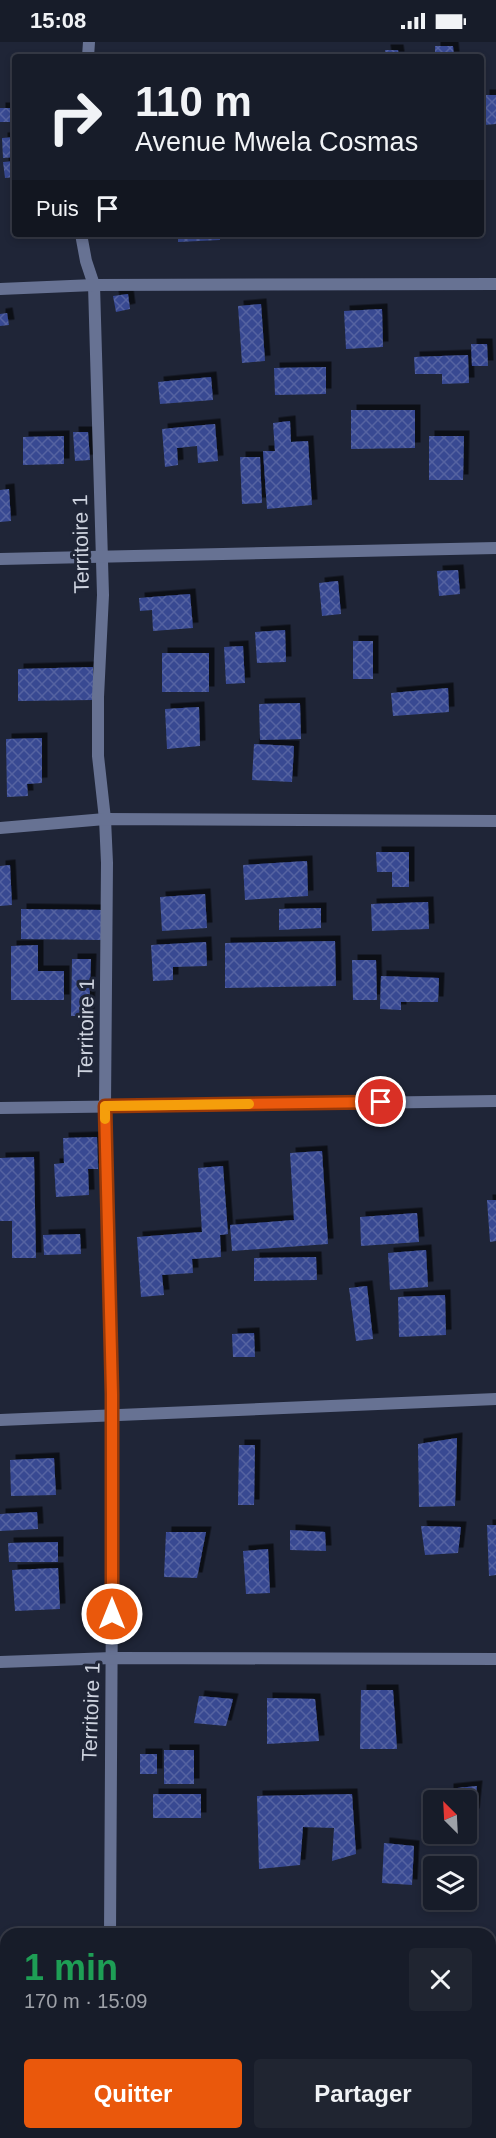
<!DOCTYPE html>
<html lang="fr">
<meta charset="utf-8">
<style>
:root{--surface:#171c29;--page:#202531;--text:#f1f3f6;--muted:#9ea1a8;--line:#363a46;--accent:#ea580c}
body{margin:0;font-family:Arial,sans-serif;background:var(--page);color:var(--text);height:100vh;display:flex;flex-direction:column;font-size:22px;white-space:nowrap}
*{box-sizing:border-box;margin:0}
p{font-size:20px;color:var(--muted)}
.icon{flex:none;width:33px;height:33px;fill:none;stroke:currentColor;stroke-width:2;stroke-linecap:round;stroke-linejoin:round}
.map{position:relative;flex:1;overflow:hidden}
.sheet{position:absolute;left:0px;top:1886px;width:496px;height:212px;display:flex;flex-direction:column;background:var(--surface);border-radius:18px 18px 0 0;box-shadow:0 3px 9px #0003,0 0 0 2px var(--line)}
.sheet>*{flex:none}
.banner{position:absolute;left:12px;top:12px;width:472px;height:183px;border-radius:6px;box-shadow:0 3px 9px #0003,0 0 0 2px var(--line);background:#171c29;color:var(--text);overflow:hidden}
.needle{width:39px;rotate:336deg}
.buttons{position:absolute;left:423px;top:1748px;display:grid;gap:12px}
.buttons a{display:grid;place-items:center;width:54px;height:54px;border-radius:6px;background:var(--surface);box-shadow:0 3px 9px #0003,0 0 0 2px var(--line);font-size:30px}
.pin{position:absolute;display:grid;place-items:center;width:51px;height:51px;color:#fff;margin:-26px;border:3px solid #fff;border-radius:50%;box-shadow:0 2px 6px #0007}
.me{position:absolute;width:66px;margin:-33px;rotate:0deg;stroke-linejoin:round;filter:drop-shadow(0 0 4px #0008)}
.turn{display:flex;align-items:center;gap:21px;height:126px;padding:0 24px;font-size:27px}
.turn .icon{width:78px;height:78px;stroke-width:2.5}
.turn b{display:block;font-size:42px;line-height:51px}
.then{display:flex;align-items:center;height:57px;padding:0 24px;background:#0003;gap:12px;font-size:22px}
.round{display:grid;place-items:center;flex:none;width:63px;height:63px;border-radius:6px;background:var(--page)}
.summary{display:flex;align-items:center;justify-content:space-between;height:102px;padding:0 24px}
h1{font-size:36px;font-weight:600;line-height:45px;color:#1e9e55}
.primary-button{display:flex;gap:12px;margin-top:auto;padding:12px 24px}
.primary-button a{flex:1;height:69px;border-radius:6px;background:var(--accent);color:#fff;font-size:24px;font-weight:600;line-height:69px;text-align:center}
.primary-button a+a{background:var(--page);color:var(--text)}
.status{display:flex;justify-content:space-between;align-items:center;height:42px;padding:0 30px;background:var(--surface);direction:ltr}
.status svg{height:16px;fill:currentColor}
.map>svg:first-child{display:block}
</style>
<div class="status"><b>15:08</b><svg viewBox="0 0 49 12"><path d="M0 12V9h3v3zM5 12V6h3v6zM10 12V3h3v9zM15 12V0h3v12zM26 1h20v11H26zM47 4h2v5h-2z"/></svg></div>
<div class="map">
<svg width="496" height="2096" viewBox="0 0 496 2096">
<defs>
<pattern id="building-cross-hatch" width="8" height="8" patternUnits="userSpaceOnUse" patternTransform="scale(1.5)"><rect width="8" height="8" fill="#384a92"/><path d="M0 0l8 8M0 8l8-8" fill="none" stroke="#5463a1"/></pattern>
<filter id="shadow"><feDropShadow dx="5.5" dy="-5.5" stdDeviation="0" flood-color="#0009"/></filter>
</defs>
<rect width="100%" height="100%" fill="#1f2537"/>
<g fill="url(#building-cross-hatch)" filter="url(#shadow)">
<polygon points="435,4 453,4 454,15 435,15"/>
<polygon points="385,8 398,8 399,15 386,15"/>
<polygon points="484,53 496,53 496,82 484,83"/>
<rect x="0" y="66" width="15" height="14"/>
<polygon points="15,95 15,115 3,116 2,96"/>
<polygon points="15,119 15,135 5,136 3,120"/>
<polygon points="178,192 220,192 220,198 178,200"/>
<polygon points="128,252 130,267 116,270 113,254"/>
<polygon points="261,262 265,319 242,321 238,264"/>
<polygon points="382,267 383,305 346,307 344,269"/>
<polygon points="7,271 9,283 0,284 0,272"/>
<polygon points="471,302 487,302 488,324 472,324"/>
<polygon points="468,313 469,341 442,342 442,332 415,332 414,315"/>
<polygon points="326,325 326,352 275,353 274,326"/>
<polygon points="211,335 213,358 160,362 158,340"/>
<polygon points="351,368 415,368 415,406 351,407"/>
<polygon points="290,379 291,400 308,399 312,463 267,467 263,409 275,409 273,381"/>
<polygon points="215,382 218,419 198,421 197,404 177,406 178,423 165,425 162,387"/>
<polygon points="73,390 88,390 90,418 75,419"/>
<polygon points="64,394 64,422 23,423 23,395"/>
<polygon points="429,394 464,394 463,438 429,438"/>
<polygon points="240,415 260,415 262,461 242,462"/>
<polygon points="9,447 11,479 0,480 0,448"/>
<polygon points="458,528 460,552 439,554 437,529"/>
<polygon points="338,539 341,572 322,574 319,541"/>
<polygon points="190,552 193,586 153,589 152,568 140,569 139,556"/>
<polygon points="285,588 286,620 257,621 255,590"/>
<rect x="353" y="599" width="20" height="38"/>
<polygon points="243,604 245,641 226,642 224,605"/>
<rect x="162" y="611" width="47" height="39"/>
<polygon points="93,625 93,658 18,659 18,627"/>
<polygon points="448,646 449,670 393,674 391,651"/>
<polygon points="300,661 301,697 260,698 259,662"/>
<polygon points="199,665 200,704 167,707 165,667"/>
<polygon points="42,696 42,741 27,742 28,754 7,755 6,697"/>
<polygon points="254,702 294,704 292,740 252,738"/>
<polygon points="376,810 409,810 409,845 392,845 392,830 377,830"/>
<polygon points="307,819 308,854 245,858 243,823"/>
<polygon points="10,823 12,863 0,864 0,824"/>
<polygon points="205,852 207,886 162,889 160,855"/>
<polygon points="428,860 429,887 372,889 371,862"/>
<polygon points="321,866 321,886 279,888 279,867"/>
<polygon points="21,867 101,868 101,898 21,897"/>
<polygon points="335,899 336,944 225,946 225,901"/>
<polygon points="206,900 207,924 173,925 173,938 153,939 151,903"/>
<polygon points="38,903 38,929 64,929 64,958 11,958 11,904"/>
<polygon points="72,917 91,917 89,974 71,974"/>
<polygon points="352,918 376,918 377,958 353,958"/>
<polygon points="381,934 439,936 438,960 401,960 401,968 380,967"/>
<polygon points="97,1095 98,1127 88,1127 89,1153 56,1155 54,1122 64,1121 63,1096"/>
<polygon points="322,1109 328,1202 232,1209 230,1183 294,1178 290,1111"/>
<polygon points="34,1115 36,1216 12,1216 12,1179 0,1179 0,1116"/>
<polygon points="223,1124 228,1192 220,1193 221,1215 192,1217 193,1231 162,1233 164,1253 141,1255 137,1195 202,1190 198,1126"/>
<polygon points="487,1158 496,1158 496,1199 490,1200"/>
<polygon points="417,1171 419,1200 361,1204 360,1175"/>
<polygon points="80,1192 81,1212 44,1213 43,1193"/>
<polygon points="426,1208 428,1245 390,1248 388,1211"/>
<polygon points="316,1215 317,1238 254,1239 254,1216"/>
<polygon points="367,1244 373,1297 356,1299 349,1246"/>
<polygon points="445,1253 446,1293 399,1295 398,1255"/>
<polygon points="254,1291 255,1315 233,1315 232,1292"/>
<polygon points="457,1396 455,1464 419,1465 418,1402"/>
<polygon points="239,1403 255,1403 254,1463 238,1463"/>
<polygon points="54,1416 56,1453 11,1454 10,1418"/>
<polygon points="37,1470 38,1487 0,1489 0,1472"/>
<polygon points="487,1483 496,1483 496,1533 489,1534"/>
<polygon points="421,1484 461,1485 458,1511 425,1513"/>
<polygon points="290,1488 325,1490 326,1509 290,1508"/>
<polygon points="166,1490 206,1490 197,1536 164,1535"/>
<polygon points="58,1500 58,1520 9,1520 8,1501"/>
<polygon points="268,1507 270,1551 246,1552 243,1509"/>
<polygon points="58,1526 60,1567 15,1569 12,1528"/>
<polygon points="361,1648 393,1648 397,1707 360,1707"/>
<polygon points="199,1654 233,1657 226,1684 194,1681"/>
<polygon points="267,1656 315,1657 319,1699 267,1702"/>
<rect x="164" y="1708" width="30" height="34"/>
<rect x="140" y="1712" width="17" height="20"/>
<polygon points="477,1744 474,1772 466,1771 466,1758 448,1758 448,1747"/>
<rect x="153" y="1752" width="48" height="24"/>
<polygon points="352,1752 356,1812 332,1819 334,1786 303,1785 300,1823 259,1827 257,1754"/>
<polygon points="384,1801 414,1804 412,1843 382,1841"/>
</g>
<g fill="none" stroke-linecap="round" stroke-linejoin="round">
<g stroke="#677293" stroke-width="12">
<polyline points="88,15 89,0"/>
<polyline points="81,192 86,219 94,243 103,553 98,655 98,714 105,777 107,821 105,1064 113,1374 110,1892"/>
<polyline points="0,247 94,243 496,242"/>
<polyline points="0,517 496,506"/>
<polyline points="0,786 105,777 496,779"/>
<polyline points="0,1066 496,1059"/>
<polyline points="0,1378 496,1357"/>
<polyline points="0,1620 112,1616 496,1617"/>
<polyline points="113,2096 113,2091"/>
</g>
<g stroke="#8c9dd2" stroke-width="12">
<polyline points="490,1918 496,1918"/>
<polyline points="0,1920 6,1920"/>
</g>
</g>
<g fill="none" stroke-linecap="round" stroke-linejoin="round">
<g stroke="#983908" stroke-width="15">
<polyline id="route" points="112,1572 112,1352 105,1064 381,1060"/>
</g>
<use href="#route" stroke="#ea580c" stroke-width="10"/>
<polyline stroke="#f59e0b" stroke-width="10" points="105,1077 105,1064 249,1062"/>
</g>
<g text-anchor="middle" stroke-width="6" stroke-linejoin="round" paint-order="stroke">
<g font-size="21" fill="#cdd2de" stroke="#1f2537">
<text transform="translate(81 502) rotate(-91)" y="7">Territoire 1</text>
<text transform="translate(86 986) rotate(-89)" y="7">Territoire 1</text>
<text transform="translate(91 1670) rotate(-88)" y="7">Territoire 1</text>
</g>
</g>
</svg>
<div class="buttons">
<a><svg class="needle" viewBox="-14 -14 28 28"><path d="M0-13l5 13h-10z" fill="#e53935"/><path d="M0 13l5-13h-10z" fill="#9ea1a8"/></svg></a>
<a><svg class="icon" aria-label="layers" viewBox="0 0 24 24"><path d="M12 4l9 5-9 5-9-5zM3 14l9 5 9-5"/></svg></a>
</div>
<div class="pin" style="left:381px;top:1060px;background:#d93025"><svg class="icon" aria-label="arrive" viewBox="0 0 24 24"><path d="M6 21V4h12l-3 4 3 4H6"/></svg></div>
<svg class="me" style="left:112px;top:1572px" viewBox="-20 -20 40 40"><circle r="17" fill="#ea580c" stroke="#fff" stroke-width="3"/><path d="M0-11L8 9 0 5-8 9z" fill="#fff"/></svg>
<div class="banner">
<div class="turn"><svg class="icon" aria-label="right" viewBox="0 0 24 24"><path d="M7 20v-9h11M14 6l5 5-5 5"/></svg><div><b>110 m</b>Avenue Mwela Cosmas</div></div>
<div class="then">Puis<svg class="icon" aria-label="arrive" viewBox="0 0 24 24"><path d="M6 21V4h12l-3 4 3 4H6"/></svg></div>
</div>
<section class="sheet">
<div class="summary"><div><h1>1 min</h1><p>170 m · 15:09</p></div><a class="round"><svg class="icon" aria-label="close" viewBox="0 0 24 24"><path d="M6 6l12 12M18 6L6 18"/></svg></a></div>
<div class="primary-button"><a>Quitter</a><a>Partager</a></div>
</section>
</div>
